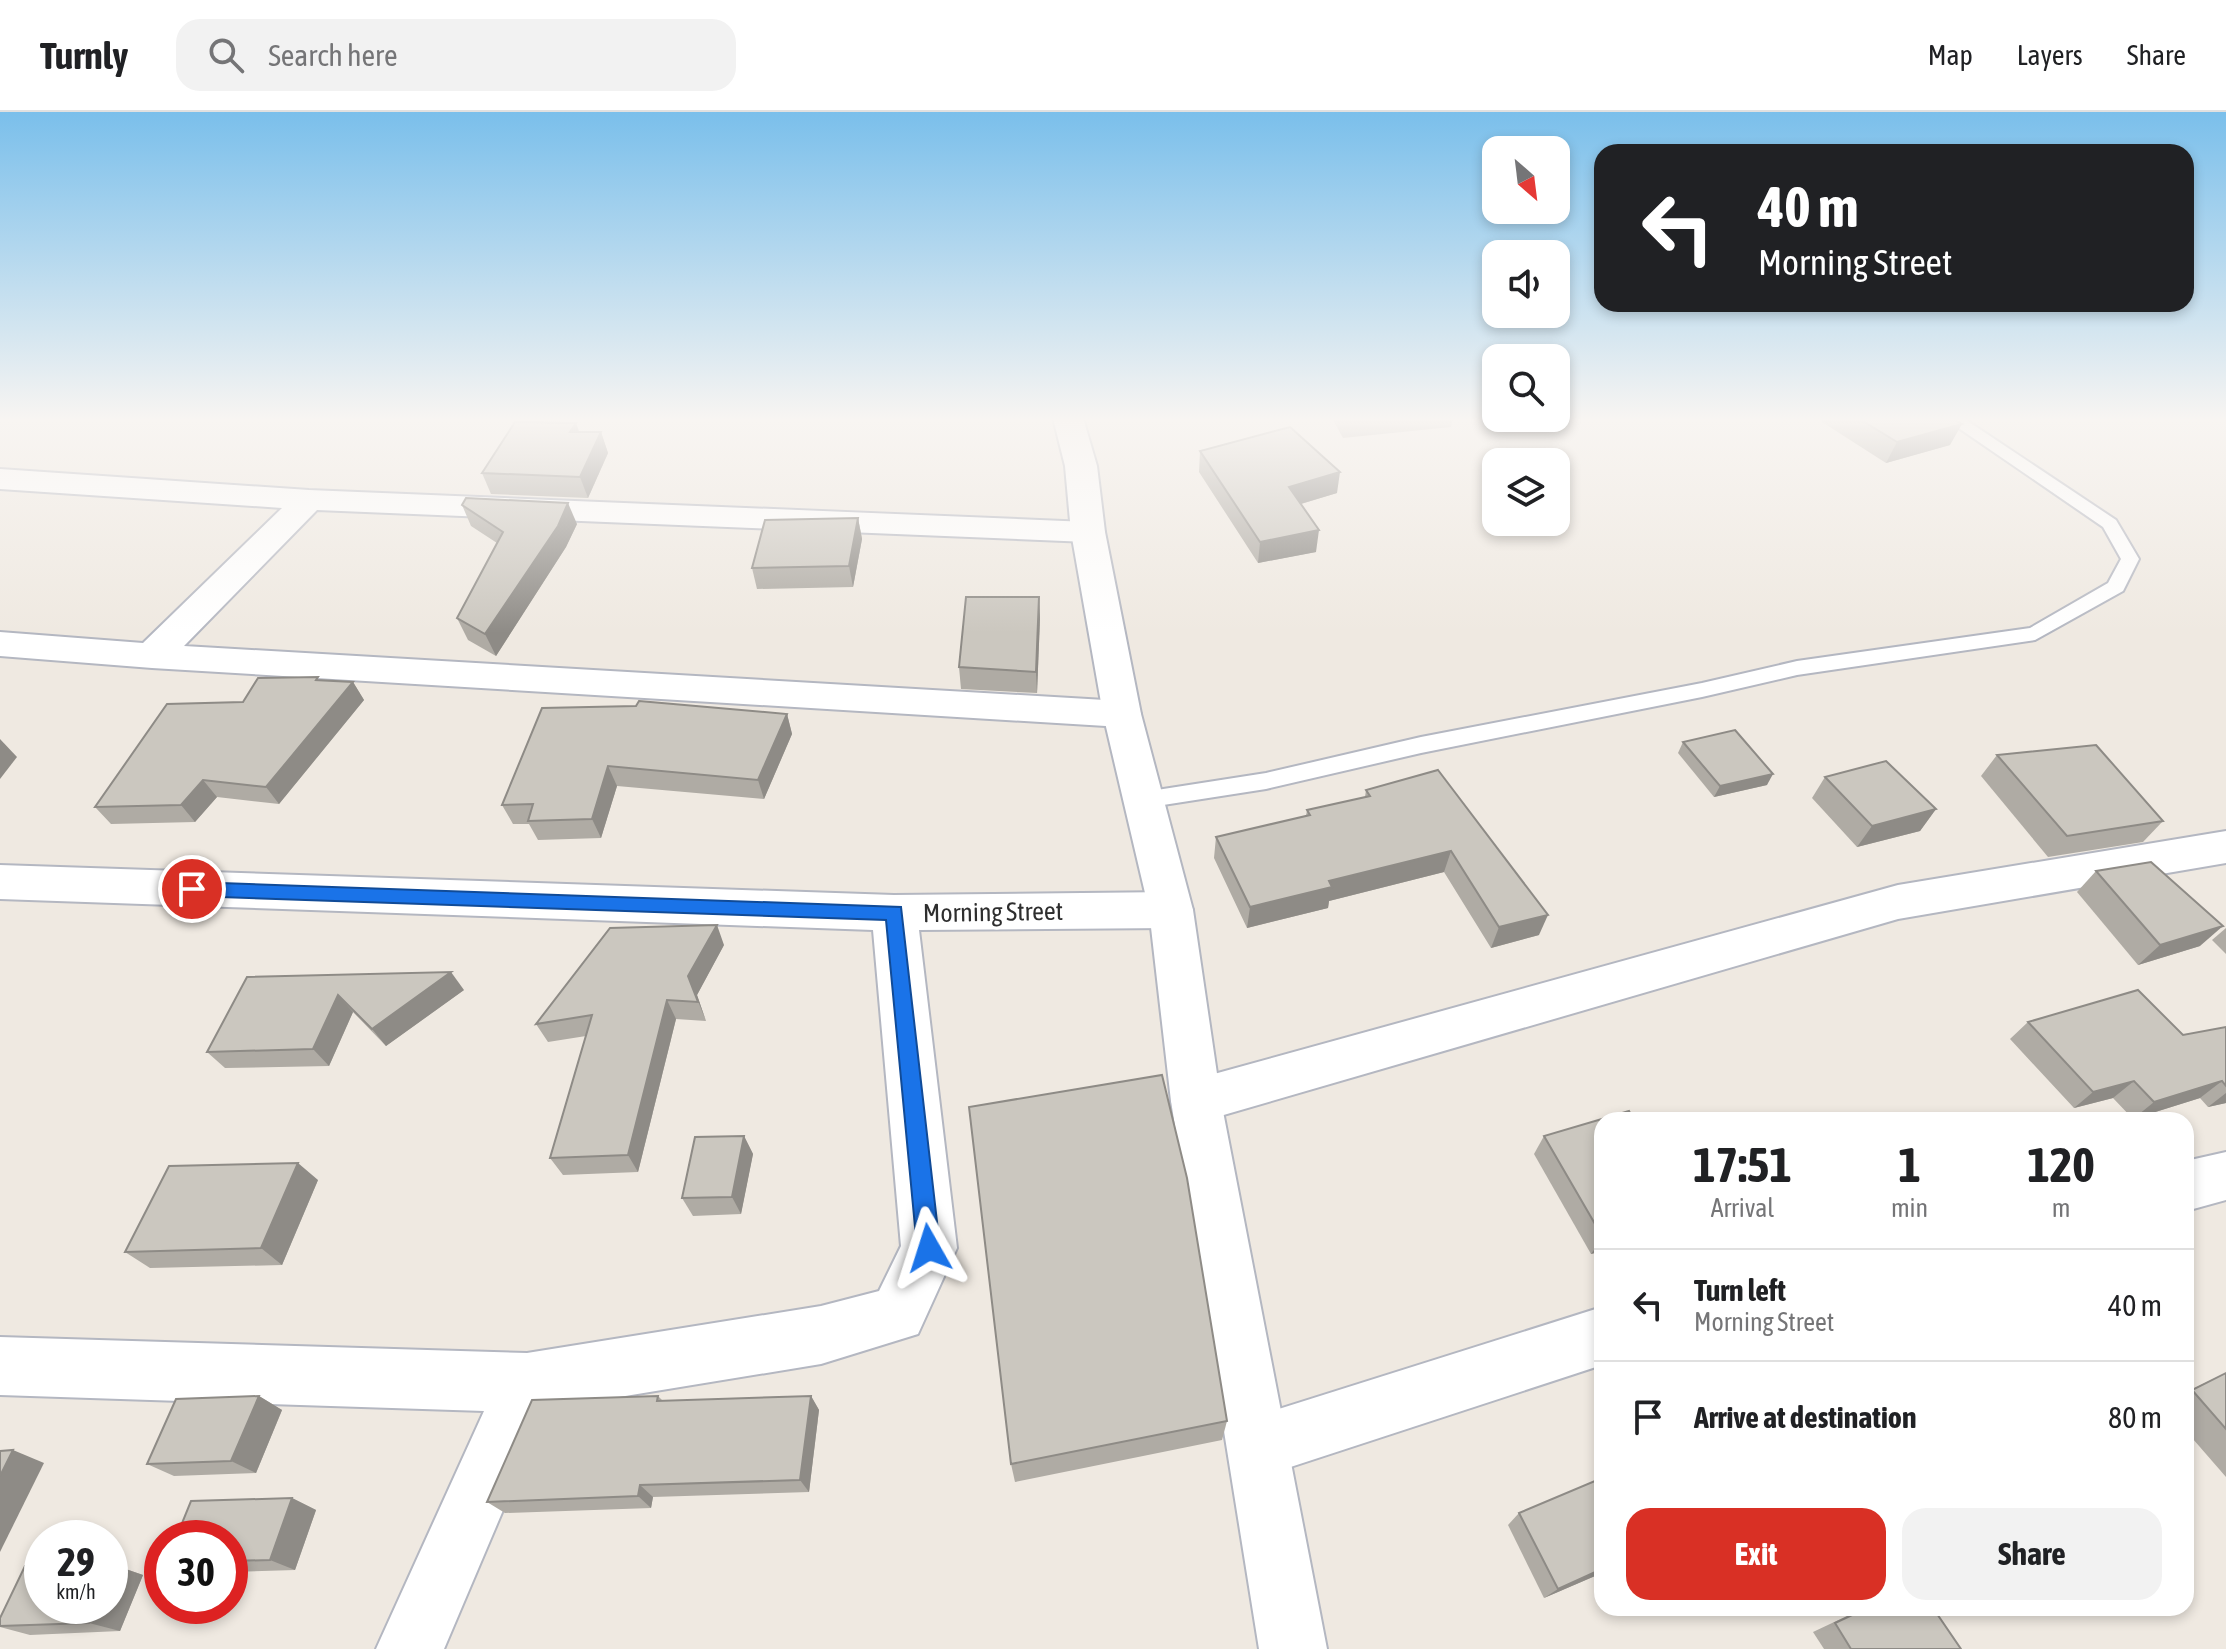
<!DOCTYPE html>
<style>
:root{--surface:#fff;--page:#f2f2f2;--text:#202124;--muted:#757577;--line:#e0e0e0;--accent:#d93025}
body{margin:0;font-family:"Asap Condensed",sans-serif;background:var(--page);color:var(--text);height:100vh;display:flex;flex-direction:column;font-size:30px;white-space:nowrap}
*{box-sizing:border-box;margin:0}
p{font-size:26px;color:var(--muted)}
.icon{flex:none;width:44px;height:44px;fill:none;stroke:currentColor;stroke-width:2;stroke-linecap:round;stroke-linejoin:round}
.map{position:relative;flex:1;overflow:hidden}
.side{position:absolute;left:1594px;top:1000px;width:600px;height:504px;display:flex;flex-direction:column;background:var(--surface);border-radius:24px;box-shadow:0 4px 12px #0003}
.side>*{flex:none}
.hud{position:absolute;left:1594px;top:32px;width:600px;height:168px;border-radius:24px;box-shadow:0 4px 12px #0003;background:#202124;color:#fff;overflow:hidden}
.needle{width:52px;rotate:152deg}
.fabs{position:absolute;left:1482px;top:24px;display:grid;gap:16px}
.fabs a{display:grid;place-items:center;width:88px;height:88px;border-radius:16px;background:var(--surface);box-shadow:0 4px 12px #0003;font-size:40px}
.speed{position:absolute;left:24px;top:1408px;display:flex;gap:16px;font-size:40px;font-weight:700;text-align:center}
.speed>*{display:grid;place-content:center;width:104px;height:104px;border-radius:50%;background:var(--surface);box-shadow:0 4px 12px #0003;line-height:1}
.speed small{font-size:20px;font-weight:400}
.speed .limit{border:12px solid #d22;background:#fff;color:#111}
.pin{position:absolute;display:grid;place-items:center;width:68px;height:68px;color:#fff;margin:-34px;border:4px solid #fff;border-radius:50%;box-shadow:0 2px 8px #0007}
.me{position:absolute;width:88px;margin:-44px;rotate:354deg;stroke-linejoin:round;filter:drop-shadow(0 0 6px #0008)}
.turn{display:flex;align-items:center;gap:28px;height:168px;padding:0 32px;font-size:36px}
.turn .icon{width:104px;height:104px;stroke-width:2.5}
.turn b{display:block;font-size:56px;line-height:68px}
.eta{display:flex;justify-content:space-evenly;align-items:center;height:136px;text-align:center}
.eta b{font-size:48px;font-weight:700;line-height:56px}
.cta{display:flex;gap:16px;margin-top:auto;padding:16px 32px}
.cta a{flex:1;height:92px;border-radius:24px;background:var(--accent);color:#fff;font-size:32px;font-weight:700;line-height:92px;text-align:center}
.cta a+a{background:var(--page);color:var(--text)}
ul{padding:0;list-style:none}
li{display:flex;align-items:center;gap:24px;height:112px;padding:0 32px;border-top:2px solid var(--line)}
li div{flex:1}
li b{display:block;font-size:30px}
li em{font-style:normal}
header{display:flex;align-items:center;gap:48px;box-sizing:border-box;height:112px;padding:0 40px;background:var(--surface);border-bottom:2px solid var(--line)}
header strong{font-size:38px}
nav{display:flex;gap:44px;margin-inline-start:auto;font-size:28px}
.search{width:560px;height:72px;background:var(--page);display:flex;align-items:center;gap:20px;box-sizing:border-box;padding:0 28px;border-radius:24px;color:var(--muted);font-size:30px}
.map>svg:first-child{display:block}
</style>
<header>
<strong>Turnly</strong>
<div class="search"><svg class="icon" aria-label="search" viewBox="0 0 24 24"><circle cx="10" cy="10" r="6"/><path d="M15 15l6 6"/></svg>Search here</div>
<nav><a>Map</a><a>Layers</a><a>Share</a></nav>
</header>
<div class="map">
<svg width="2226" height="1537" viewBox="0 0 2226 1537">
<rect width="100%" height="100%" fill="#efe9e1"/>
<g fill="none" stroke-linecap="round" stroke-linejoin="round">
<g stroke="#b4b7c1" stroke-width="4">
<polygon id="lane" points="1944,306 1963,306 2116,408 2139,447 2123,479 2035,528 1797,563 1702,585 1421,641 1266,677 1144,696 1136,694 1133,688 1136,682 1144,680 1266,661 1421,625 1702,571 1797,549 2030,516 2108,471 2121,447 2103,415"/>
</g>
<g stroke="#b4b7c1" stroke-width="4">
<g id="street">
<polygon points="0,357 309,378 1088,410 1100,413 1105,420 1100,427 1088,430 317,398 184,534 1122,589 1136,593 1141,602 1136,611 1122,615 152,556 0,544 0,520 143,531 282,396 0,377"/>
<polygon points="2226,719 2226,751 1898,807 1196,1011 1178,1005 1171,989 1178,973 1196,967 1898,773"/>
<polygon points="0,753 894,783 1171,780 1187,786 1193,798 1187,810 1171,816 919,818 957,1136 918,1222 821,1252 546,1297 444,1537 376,1537 484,1299 0,1283 0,1225 527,1241 821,1194 879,1179 901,1134 873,818 0,787"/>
<polygon points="2226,1040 2226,1088 2186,1099 2186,1049"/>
<polygon points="1602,1195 1602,1253 1260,1365 1238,1356 1229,1334 1238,1312 1260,1303"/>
</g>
</g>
<g stroke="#b4b7c1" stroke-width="4">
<polygon id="secondary" points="1053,306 1083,306 1097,354 1105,420 1141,602 1193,798 1221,989 1327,1537 1259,1537 1171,989 1149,798 1103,602 1071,420 1065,354"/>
</g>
<use href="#lane" fill="#fff" fill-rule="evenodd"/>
<use href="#street" fill="#fff" fill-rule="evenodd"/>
<use href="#secondary" fill="#fff" fill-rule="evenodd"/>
</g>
<g fill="#afaba4">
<polygon points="1332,306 1453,306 1451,315 1343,326"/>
<polygon points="1823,306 1952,306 1950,333 1886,351 1822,310"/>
<polygon points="579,320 601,320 608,341 588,386 491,382 482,361"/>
<polygon points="1200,339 1337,381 1301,392 1316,440 1258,451 1199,360"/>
<polygon points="462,393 577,412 566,435 496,544 468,528 457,506 497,431 471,414"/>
<polygon points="858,406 862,427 853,475 757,477 752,456"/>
<polygon points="1039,485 1040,506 1037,581 961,577 959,555"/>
<polygon points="320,568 353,570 364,588 279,692 217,685 195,710 111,712 95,695 243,590"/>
<polygon points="542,596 787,602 792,622 764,687 617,674 601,726 538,728 529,712 513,712 502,693"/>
<polygon points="1683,630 1767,673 1714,685 1678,641"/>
<polygon points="1997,643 2163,709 2143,730 2048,745 1981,664"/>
<polygon points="1438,658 1539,823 1491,836 1444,760 1329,789 1328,796 1247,816 1214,746 1216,725 1306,704 1307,698 1365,685 1366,678"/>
<polygon points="1825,665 1936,697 1920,719 1857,735 1812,686"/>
<polygon points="2096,759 2200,834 2138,853 2077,780"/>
<polygon points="2226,816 2226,842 2212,828"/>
<polygon points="724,833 697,883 706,909 676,907 638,1060 563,1063 550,1046 586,924 548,930 536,912"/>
<polygon points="247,865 464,878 386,934 353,900 329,954 225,956 207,940"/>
<polygon points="2028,910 2183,923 2226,915 2226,991 2208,995 2200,986 2133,1007 2113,986 2074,996 2010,927"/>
<polygon points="1602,1008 1602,1139 1591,1142 1534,1042 1544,1024"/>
<polygon points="744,1024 753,1042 741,1102 693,1104 682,1086"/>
<polygon points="318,1068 282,1153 150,1156 125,1140"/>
<polygon points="2226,1261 2226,1365 2186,1319 2186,1280"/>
<polygon points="259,1284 282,1298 256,1361 174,1364 147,1352"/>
<polygon points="658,1284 663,1289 811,1284 819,1298 809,1380 653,1385 651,1396 505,1401 487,1390"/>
<polygon points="1227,1309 1222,1328 1015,1370 1011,1352"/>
<polygon points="292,1386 316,1398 295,1458 230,1460 230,1426"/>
<polygon points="1519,1401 1602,1461 1544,1486 1508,1413"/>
<polygon points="114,1453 143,1463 120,1519 30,1523 0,1515 0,1506"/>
<polygon points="1864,1496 1933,1496 1961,1537 1824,1537 1813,1520"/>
</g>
<g fill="#8e8b86">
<polygon points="576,311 583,331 570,320"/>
<polygon points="1962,312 1950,333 1886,351 1897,330"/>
<polygon points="601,320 608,341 588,386 580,365"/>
<polygon points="1340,360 1337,381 1287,396 1289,375"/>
<polygon points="568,391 577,412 566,435 496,544 485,522"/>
<polygon points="858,406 862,427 853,475 849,454"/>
<polygon points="1319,418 1316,440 1258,451 1260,430"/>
<polygon points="1039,485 1040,506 1037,581 1036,560"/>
<polygon points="353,570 364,588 279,692 266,675"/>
<polygon points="787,602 792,622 764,687 758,668"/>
<polygon points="0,627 17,645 0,667"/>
<polygon points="608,654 617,674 601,726 592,707"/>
<polygon points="1773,662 1767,673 1714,685 1720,674"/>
<polygon points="203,668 217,685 195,710 181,693"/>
<polygon points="1936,697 1920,719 1857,735 1872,714"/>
<polygon points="1451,739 1444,760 1329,789 1328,796 1247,816 1250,795 1329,769"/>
<polygon points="1548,803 1539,823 1491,836 1499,815"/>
<polygon points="717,813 724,833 697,883 706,909 688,864"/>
<polygon points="2223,814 2200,834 2138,853 2160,833"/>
<polygon points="451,860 464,878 386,934 372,917"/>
<polygon points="338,883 353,900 329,954 313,937"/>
<polygon points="667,888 676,907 638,1060 628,1043"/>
<polygon points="2134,969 2113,986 2074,996 2093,980"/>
<polygon points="2222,969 2200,986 2133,1007 2154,990"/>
<polygon points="2226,981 2226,991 2208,995"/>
<polygon points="744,1024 753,1042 741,1102 732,1085"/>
<polygon points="298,1051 318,1068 282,1153 261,1136"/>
<polygon points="1602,1127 1602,1139 1591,1142"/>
<polygon points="259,1284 282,1298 256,1361 231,1349"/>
<polygon points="811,1284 819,1298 809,1380 800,1368"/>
<polygon points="13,1338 44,1351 0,1440 0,1364"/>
<polygon points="640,1373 653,1385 651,1396 638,1384"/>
<polygon points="292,1386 316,1398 295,1458 270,1448"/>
<polygon points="114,1453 143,1463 120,1519 89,1511 96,1494 110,1494 110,1461"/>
<polygon points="1602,1457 1602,1461 1544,1486 1558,1477"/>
</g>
<g fill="#cbc7bf" stroke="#8e8b86" stroke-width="2">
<polygon points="1858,306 1952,306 1962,312 1897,330"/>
<polygon points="515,310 576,311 570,320 601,320 580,365 482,361"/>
<polygon points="1290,315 1340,360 1289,375 1319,418 1260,430 1200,339"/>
<polygon points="466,386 568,391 558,414 485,522 457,506 503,420 462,393"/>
<polygon points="858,406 849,454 752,456 765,408"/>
<polygon points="966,485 1039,485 1036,560 959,555"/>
<polygon points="318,565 316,568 353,570 266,675 203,668 181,693 95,695 167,592 243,590 258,566"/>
<polygon points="639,589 787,602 758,668 608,654 592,707 528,709 533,692 502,693 542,596 636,594"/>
<polygon points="1735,618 1773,662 1720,674 1683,630"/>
<polygon points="2096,633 2163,709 2067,724 1997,643"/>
<polygon points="1886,649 1936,697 1872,714 1825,665"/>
<polygon points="1438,658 1548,803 1499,815 1451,739 1329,769 1332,775 1250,795 1216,725 1310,703 1307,698 1370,684 1366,678"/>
<polygon points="2151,750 2223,814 2160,833 2096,759"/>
<polygon points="717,813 688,864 698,890 667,888 628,1043 550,1046 592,903 536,912 610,816"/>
<polygon points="451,860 372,917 338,883 313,937 207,940 247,865"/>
<polygon points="2138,878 2183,923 2226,915 2226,974 2222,969 2154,990 2134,969 2093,980 2028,910"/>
<polygon points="1162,963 1187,1066 1227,1309 1011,1352 969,995"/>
<polygon points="1629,999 1634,1008 1602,1008 1602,1124 1544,1024"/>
<polygon points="1792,1003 1795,1008 1774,1008"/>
<polygon points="744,1024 732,1085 682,1086 695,1025"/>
<polygon points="298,1051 261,1136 125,1140 169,1054"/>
<polygon points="2226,1261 2226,1317 2192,1278"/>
<polygon points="259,1284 231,1349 147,1352 176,1287"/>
<polygon points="658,1284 657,1289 811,1284 800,1368 640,1373 638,1384 487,1390 532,1288"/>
<polygon points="13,1338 0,1364 0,1339"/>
<polygon points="1602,1366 1602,1457 1558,1477 1519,1401"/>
<polygon points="292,1386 270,1448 230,1449 230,1426 176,1426 191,1389"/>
<polygon points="25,1454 42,1454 42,1494 96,1494 89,1511 0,1514 0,1506"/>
<polygon points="1867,1496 1933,1496 1961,1537 1851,1537 1835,1511"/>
</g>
<linearGradient id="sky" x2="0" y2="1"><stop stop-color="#7abfeb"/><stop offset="0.59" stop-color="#f8f5f2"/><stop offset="1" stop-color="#f8f5f2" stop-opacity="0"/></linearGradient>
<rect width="2226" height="521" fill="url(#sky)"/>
<polygon fill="#1a73e8" stroke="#114b97" stroke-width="2" points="192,770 901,795 940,1136 937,1144 929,1147 921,1144 917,1136 886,808 192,784 182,777"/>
<g text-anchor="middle" stroke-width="6" stroke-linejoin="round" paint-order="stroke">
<g font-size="26" fill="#2e2e2e" stroke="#fff">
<text transform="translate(993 800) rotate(-1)" y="9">Morning Street</text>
</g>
</g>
</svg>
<div class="fabs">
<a><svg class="needle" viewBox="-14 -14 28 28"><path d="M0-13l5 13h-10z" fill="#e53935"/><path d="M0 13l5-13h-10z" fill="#757577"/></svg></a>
<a><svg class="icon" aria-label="sound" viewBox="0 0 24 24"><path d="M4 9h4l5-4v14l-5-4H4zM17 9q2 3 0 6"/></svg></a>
<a><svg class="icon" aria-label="search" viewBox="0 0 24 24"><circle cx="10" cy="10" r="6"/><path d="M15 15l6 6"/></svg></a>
<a><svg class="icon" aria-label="layers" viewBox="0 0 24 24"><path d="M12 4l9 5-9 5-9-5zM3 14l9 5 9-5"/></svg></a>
</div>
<div class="speed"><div>29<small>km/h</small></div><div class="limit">30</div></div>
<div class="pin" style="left:192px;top:777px;background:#d93025"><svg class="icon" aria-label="arrive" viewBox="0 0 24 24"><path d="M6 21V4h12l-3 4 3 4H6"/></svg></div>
<svg class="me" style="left:929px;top:1136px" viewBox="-20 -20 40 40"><path d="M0-17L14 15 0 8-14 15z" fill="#1a73e8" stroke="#fff" stroke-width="4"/></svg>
<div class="hud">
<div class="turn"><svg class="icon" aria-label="left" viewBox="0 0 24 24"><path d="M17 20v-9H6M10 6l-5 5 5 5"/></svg><div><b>40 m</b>Morning Street</div></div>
</div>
<section class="side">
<div class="eta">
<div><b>17:51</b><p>Arrival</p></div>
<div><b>1</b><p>min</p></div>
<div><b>120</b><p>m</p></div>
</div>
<ul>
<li><svg class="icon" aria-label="left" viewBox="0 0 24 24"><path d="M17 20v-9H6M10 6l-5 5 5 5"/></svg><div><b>Turn left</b><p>Morning Street</p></div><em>40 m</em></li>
<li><svg class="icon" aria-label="arrive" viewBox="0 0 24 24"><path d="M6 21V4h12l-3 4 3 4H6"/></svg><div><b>Arrive at destination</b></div><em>80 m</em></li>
</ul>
<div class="cta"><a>Exit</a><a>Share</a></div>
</section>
</div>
